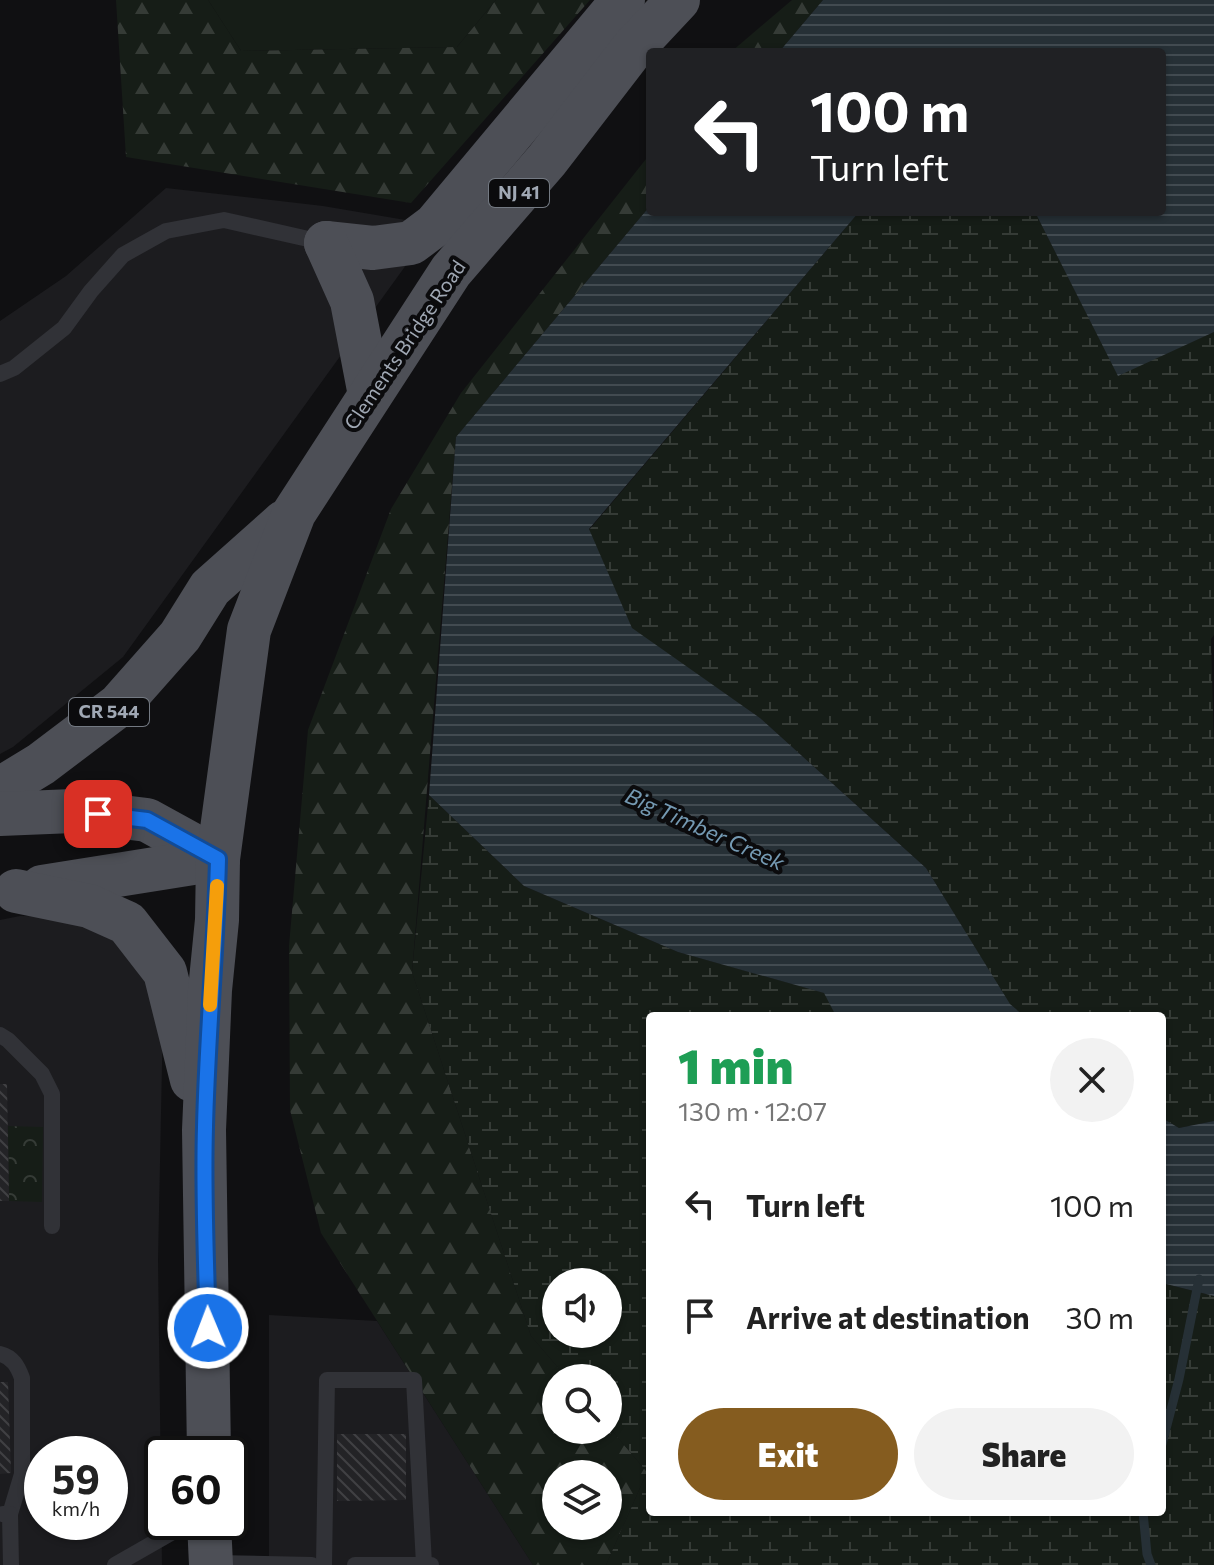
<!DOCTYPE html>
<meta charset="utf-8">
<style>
:root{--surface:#fff;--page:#f2f2f2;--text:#222;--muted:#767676;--accent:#855c1f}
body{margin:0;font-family:Commissioner,sans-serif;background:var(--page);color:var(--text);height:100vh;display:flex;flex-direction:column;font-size:30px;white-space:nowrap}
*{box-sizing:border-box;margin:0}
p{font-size:26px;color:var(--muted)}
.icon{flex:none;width:44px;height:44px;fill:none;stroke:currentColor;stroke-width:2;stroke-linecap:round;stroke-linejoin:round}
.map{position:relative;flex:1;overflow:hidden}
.drawer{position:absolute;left:646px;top:1012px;width:520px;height:504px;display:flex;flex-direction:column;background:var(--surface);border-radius:8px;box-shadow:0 2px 6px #0004}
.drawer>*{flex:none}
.guide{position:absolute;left:646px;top:48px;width:520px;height:168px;border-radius:8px;box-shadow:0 2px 6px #0004;background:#202124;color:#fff;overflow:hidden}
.fabs{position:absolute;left:542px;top:1268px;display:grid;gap:16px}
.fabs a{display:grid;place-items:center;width:80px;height:80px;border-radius:50%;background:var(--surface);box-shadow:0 2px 6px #0004;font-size:40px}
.speed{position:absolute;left:24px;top:1436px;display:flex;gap:16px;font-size:40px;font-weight:700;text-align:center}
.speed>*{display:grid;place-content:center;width:104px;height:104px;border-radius:50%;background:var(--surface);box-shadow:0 2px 6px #0004;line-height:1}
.speed small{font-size:20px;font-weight:400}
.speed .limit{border:4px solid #111;border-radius:12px;background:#fff;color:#111}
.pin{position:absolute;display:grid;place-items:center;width:68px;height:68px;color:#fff;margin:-34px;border-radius:16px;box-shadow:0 4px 12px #0006}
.me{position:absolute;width:88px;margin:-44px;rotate:359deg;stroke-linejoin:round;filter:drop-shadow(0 0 6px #0008)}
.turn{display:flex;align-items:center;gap:28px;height:168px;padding:0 32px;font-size:36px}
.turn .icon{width:104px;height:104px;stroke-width:2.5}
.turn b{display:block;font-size:56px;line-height:68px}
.round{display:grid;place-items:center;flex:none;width:84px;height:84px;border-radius:42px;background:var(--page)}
.head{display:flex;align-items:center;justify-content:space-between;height:136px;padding:0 32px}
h1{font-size:48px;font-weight:800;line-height:60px;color:#1e9e55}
.cta{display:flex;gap:16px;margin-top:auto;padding:16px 32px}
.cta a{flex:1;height:92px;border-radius:48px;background:var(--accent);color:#fff;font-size:32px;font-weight:800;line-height:92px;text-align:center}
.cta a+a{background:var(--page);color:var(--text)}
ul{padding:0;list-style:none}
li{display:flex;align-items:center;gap:24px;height:112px;padding:0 32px}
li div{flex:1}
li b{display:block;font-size:30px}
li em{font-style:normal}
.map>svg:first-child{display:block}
</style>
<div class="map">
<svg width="1214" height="1565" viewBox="0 0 1214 1565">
<defs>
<pattern id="forest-firs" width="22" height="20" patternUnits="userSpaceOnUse" patternTransform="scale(2)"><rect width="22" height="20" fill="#161d17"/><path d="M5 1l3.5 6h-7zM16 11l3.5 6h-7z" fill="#353b36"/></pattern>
<pattern id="wetland-marsh" width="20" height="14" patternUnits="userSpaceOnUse" patternTransform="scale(2)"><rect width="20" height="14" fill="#161d17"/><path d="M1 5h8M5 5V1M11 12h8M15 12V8" fill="none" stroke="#353b36"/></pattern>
<pattern id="park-crowns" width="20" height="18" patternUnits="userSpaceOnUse" patternTransform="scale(2)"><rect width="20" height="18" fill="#161d17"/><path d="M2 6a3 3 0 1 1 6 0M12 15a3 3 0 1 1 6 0" fill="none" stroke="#353b36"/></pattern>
<pattern id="water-rules" width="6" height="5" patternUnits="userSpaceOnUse" patternTransform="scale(2)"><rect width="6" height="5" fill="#263036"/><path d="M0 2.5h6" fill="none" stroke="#424b51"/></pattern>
<pattern id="building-back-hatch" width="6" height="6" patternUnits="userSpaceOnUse" patternTransform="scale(2)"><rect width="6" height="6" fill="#232326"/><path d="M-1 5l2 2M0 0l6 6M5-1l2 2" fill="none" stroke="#404043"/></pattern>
</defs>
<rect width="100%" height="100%" fill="#101012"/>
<g fill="#1c1c1f" fill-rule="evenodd">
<polygon points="166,188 323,206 435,225 123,657 13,747 0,754 0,321 66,276"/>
<path d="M20,916l71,1 55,46 17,53 -5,244 4,305h-162v-645zM42,1454h68v68h-68z"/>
<polygon points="269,1315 377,1321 533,1565 269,1565"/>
</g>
<polygon fill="#161d17" points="208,0 496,0 457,47 241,51"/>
<g fill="url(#forest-firs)" fill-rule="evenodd">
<polygon points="116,0 208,0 241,51 457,47 496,0 590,0 411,203 126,157"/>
<polygon points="792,0 823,0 779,52 731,52"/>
<path d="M650,154v52l-194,231 -44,535 119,364 36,42h-11v52h52v-4l39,46 -41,93h-73l-212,-332 -31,-123 -1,-164 19,-216 83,-221 70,-116zM556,1474h52v52h-52z"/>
</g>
<g fill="url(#wetland-marsh)" fill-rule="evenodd">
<polygon points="859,212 1035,212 1118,375 1214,332 1214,635 1211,639 1214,749 1214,1121 1179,1128 1162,1118 1162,1016 1024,1016 1010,1005 926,868 760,718 632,629 589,530"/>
<path d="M429,795l95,91 154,66 147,41 11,23h-186v496h512v-229l52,13v269h-608l41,-93 -39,-46v-48h-41l-36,-42 -119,-364zM556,1282h52v52h-52z"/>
</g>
<polygon fill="url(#park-crowns)" points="8,1126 43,1127 42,1202 9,1201"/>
<g fill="url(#water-rules)">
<polygon points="823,0 1214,0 1214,332 1118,376 1035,212 1162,212 1162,52 779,52"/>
<polygon points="650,206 650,212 859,212 589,529 632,628 760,718 926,868 1010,1004 1024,1016 836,1016 824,993 678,952 524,886 429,795 456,437"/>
<polygon points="1162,1118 1179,1128 1214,1121 1214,1296 1162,1283"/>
</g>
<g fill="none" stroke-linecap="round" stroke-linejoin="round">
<g stroke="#263036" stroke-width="9">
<polyline points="1162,1444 1179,1379 1199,1279"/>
<polyline points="1143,1512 1147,1554 1151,1565"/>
</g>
</g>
<g fill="url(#building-back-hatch)">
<polygon points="0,1084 7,1084 9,1201 0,1201"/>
<polygon points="0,1382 8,1382 11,1473 0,1474"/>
<polygon points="337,1434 406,1434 406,1500 337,1501"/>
</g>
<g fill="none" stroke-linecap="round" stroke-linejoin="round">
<g stroke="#313237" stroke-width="16">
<polyline points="0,374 14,368 64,328 91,291 123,255 166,231 224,220 326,243"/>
<polyline points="0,1035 8,1040 42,1074 52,1094 52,1226"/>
<path d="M0,1354c13,3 18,13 22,24v96l-12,40"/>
<polyline points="3,1514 10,1514 11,1565"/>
<polyline points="214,1563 312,1565"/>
<polyline points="115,1565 190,1522"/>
<polyline points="324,1565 327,1380 414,1380 424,1564"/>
<polyline points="355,1565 431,1565"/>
</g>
<g stroke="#4d4f56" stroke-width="44">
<polyline points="326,243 373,248 411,243 435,225 623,0"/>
<polyline points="326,243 352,301 370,395"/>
<polyline points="0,789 41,764 119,705 180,636 210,588 284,522"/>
<polyline points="0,814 73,811 147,820 218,859"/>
<polyline points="42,887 218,859"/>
<polyline points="16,891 89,906 127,923 165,972 192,1080"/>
<polyline points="209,1454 204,1130 210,990 217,920 218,859 249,630 294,513 451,271 547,160 634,47 678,0"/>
<polyline points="209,1522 211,1565"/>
</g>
</g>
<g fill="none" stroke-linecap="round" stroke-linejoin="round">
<g stroke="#114b97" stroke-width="20">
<path id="route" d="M98,814l49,6 71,39c-2,89 -11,178 -13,268 -2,67 1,134 3,201"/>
</g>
<use href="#route" stroke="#1a73e8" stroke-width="14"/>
<polyline stroke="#f59e0b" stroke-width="14" points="210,1005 217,886"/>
</g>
<g text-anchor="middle" stroke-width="8" stroke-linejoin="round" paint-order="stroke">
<g fill="#0b0b0d" stroke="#737982" stroke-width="2">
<rect x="489" y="179" width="60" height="28" rx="6"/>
<rect x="69" y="698" width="80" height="28" rx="6"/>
</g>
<g font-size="18" font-weight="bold" fill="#a0a8b4">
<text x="519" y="199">NJ 41</text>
<text x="109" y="718">CR 544</text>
</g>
<g font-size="20" fill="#a0a8b4" stroke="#0b0b0d">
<text transform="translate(405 345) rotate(-56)" y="7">Clements Bridge Road</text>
</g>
<g font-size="22" font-style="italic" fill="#7499b2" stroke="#0b0b0d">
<text transform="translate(705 829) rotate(24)" y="8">Big Timber Creek</text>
</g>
</g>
</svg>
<div class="fabs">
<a><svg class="icon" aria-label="sound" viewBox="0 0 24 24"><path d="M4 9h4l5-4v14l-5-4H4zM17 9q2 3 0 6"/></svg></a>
<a><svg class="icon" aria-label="search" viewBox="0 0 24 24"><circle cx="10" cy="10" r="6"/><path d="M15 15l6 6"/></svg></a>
<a><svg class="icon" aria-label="layers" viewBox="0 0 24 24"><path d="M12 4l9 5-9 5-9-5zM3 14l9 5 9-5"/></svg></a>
</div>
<div class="speed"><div>59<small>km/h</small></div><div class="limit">60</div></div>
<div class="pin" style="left:98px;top:814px;background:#d93025"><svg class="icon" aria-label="arrive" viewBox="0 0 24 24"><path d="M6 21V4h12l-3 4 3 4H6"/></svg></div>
<svg class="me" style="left:208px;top:1328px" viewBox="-20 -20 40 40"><circle r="17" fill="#1a73e8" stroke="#fff" stroke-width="3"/><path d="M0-11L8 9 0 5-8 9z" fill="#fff"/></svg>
<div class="guide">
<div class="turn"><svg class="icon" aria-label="left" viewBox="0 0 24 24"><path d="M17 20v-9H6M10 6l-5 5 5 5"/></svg><div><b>100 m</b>Turn left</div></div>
</div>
<section class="drawer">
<div class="head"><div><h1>1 min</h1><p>130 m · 12:07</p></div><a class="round"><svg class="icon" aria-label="close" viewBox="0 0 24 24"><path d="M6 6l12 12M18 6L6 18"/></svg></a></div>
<ul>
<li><svg class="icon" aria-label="left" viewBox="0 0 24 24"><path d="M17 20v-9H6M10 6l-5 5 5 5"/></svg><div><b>Turn left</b></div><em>100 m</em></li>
<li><svg class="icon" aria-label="arrive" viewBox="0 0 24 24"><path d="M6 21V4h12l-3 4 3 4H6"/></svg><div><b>Arrive at destination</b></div><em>30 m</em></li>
</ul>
<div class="cta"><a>Exit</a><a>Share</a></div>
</section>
</div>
